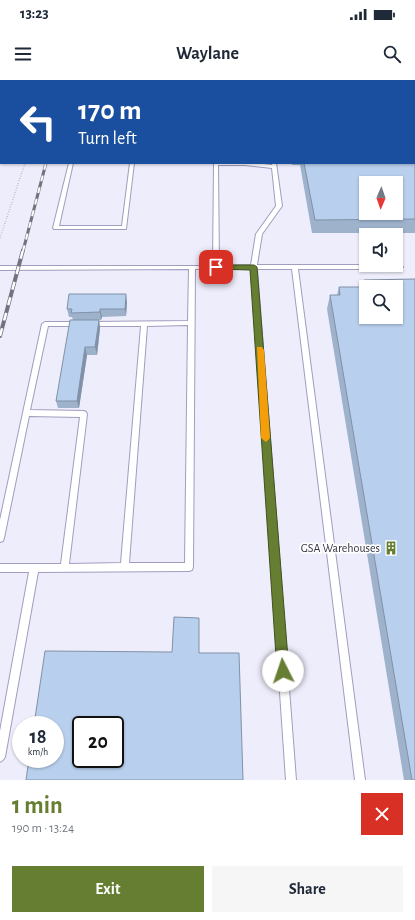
<!DOCTYPE html>
<meta charset="utf-8">
<style>
:root{--surface:#fff;--page:#f6f6f7;--text:#1f2937;--muted:#747a83;--accent:#667e31}
body{margin:0;font-family:"Alegreya Sans",sans-serif;background:var(--page);color:var(--text);height:100vh;display:flex;flex-direction:column;font-size:15px;white-space:nowrap}
*{box-sizing:border-box;margin:0}
p{font-size:13px;color:var(--muted)}
.icon{flex:none;width:22px;height:22px;fill:none;stroke:currentColor;stroke-width:2;stroke-linecap:round;stroke-linejoin:round}
.map{position:relative;height:700px;overflow:hidden}
.side{display:flex;flex-direction:column;background:var(--surface);flex:1}
.side>*{flex:none}
.top-card{position:absolute;left:0px;top:0px;width:415px;height:84px;box-shadow:0 1px 3px #0004;background:#1a4fa0;color:#fff;overflow:hidden}
.needle{width:26px;rotate:182deg}
.buttons{position:absolute;left:359px;top:96px;display:grid;gap:8px}
.buttons a{display:grid;place-items:center;width:44px;height:44px;border-radius:0px;background:var(--surface);box-shadow:0 1px 3px #0004;font-size:20px}
.speed{position:absolute;left:12px;top:636px;display:flex;gap:8px;font-size:20px;font-weight:700;text-align:center}
.speed>*{display:grid;place-content:center;width:52px;height:52px;border-radius:50%;background:var(--surface);box-shadow:0 1px 3px #0004;line-height:1}
.speed small{font-size:10px;font-weight:400}
.speed .limit{border:2px solid #111;border-radius:6px;background:#fff;color:#111}
.pin{position:absolute;display:grid;place-items:center;width:34px;height:34px;color:#fff;margin:-17px;border-radius:8px;box-shadow:0 2px 6px #0006}
.me{position:absolute;width:44px;margin:-22px;rotate:356deg;stroke-linejoin:round;filter:drop-shadow(0 0 3px #0008)}
.turn{display:flex;align-items:center;gap:14px;height:84px;padding:0 12px;font-size:18px}
.turn .icon{width:52px;height:52px;stroke-width:2.5}
.turn b{display:block;font-size:28px;line-height:34px}
.round{display:grid;place-items:center;flex:none;width:42px;height:42px;border-radius:0px;background:var(--page)}
.head{display:flex;align-items:center;justify-content:space-between;height:68px;padding:0 12px}
h1{font-size:24px;font-weight:700;line-height:30px;color:var(--accent)}
.button{display:flex;gap:8px;margin-top:auto;padding:8px 12px}
.button a{flex:1;height:46px;border-radius:0px;background:var(--accent);color:#fff;font-size:16px;font-weight:700;line-height:46px;text-align:center}
.button a+a{background:var(--page);color:var(--text)}
.status{display:flex;justify-content:space-between;align-items:center;height:28px;padding:0 20px;background:var(--surface);direction:ltr}
.status svg{height:11px;fill:currentColor}
header{display:flex;justify-content:space-between;align-items:center;height:52px;padding:0 12px;background:var(--surface);font-size:18px;font-weight:700}
.map>svg:first-child{display:block}
</style>
<div class="status"><b>13:23</b><svg viewBox="0 0 49 12"><path d="M0 12V9h3v3zM5 12V6h3v6zM10 12V3h3v9zM15 12V0h3v12zM26 1h20v11H26zM47 4h2v5h-2z"/></svg></div>
<header><svg class="icon" aria-label="menu" viewBox="0 0 24 24"><path d="M4 6h16M4 12h16M4 18h16"/></svg>Waylane<svg class="icon" aria-label="search" viewBox="0 0 24 24"><circle cx="10" cy="10" r="6"/><path d="M15 15l6 6"/></svg></header>
<div class="map">
<svg width="415" height="700" viewBox="0 0 415 700">
<rect width="100%" height="100%" fill="#eeedfb"/>
<g fill="none" stroke-linecap="round" stroke-linejoin="round">
<g stroke="#a09dbf" stroke-width="2">
<g id="service">
<rect x="214" y="0" width="4" height="1"/>
<rect x="235" y="0" width="4" height="1"/>
<rect x="262" y="0" width="4" height="1"/>
<polygon points="69,83 73,83 59,146 122,146 130,83 134,83 126,149 54,149 53,148"/>
<path d="M214,83h40l18,2v-2h4l6,43 -20,28 -5,31h143l3,2 -3,2h-102l67,511h-10l-63,-511h-35l39,511h-10l-35,-511h-56l-2,298 -1,3 -3,1 -151,1 -33,185 -2,3 -3,2v-31l29,-159h-29v-8h61l19,-147 -51,-1 -25,122 -1,3 -3,1v-22l42,-196 3,-2h34l3,2 -3,2h-31l-18,84 54,1 2,1 1,2 -18,150 52,-1 20,-237h-50l-3,-2 3,-2 97,-1 1,-52 -189,1v-4h213zM218,85h27l27,3 4,38 -20,28 -5,31 -32,1zM188,245l-3,238h-56l18,-237z"/>
</g>
</g>
<g stroke="#a09dbf" stroke-width="2">
<polygon id="secondary" points="18,0 31,0 18,1"/>
</g>
<polyline stroke="#9b9aa8" stroke-width="1.5" stroke-dasharray="0.5 2" stroke-linecap="butt" points="0,158 25,83"/>
<use href="#service" fill="#fff" fill-rule="evenodd"/>
<use href="#secondary" fill="#e7d4ea" fill-rule="evenodd"/>
<g stroke="#737280" stroke-width="3">
<polyline id="rail-far1" points="23,171 46,83"/>
</g>
<g stroke="#737280" stroke-width="4">
<polyline id="rail" points="0,256 23,170"/>
</g>
<use href="#rail-far1" stroke="#fff" stroke-width="2" stroke-dasharray="6" stroke-linecap="butt"/>
<use href="#rail" stroke="#fff" stroke-width="2.5" stroke-dasharray="8" stroke-linecap="butt"/>
</g>
<g fill="#9eb2cc">
<polygon points="415,9 415,153 312,153 300,85 292,85 291,83 414,83"/>
<polygon points="364,200 415,700 404,700 327,229 330,215 337,215 339,207 362,207"/>
<polygon points="127,222 126,236 102,237 101,240 99,240 100,248 97,275 87,275 79,328 58,328 56,321 73,240 72,237 69,237 67,229"/>
</g>
<g fill="#8191a6">
<polygon points="126,214 127,222 126,236 125,229"/>
<polygon points="100,229 102,237 101,240 100,232"/>
<polygon points="99,240 100,248 97,275 95,267"/>
<polygon points="85,267 87,275 79,328 77,321"/>
</g>
<g fill="#b8cfed" stroke="#8191a6" fill-rule="evenodd">
<polygon points="290,0 411,0 412,1 290,1"/>
<path d="M414,7l1,2v130l-100,1 -11,-57h110zM366,103h30v30h-30z"/>
<path d="M415,199v501h-3l-82,-485h10l-1,-8h25v-7zM366,207h30v30h-30z"/>
<polygon points="69,214 126,214 125,229 100,229 100,232 71,233 72,229 67,229"/>
<polygon points="70,240 99,240 95,267 85,267 77,321 56,321"/>
<path d="M174,537l25,1v35h40l4,127h-217l3,-21h26v-34h-21l11,-74 127,1zM81,645h34v34h-34z"/>
</g>
<polygon fill="#667e31" stroke="#425220" points="216,185 254,185 257,187 289,591 287,595 283,597 279,595 277,591 250,190 214,189 214,186"/>
<polygon fill="#f59e0b" points="257,267 262,267 264,270 270,358 266,362 261,358"/>
<defs>
<g id="building-bare" transform="scale(1.08)"><path d="M-4-6H4V6H1V3H-1V6H-4ZM-2.5-4.3h1.7v1.8h-1.7ZM.8-4.3h1.7v1.8H.8ZM-2.5-1h1.7V.8h-1.7ZM.8-1h1.7V.8H.8Z" fill="#667e31" stroke="#fff" stroke-width="2.5" paint-order="stroke"/></g>
</defs>
<g fill-rule="evenodd">
<use href="#building-bare" x="391" y="468"/>
</g>
<g text-anchor="middle" stroke-width="3.5" stroke-linejoin="round" paint-order="stroke">
<g font-size="12" fill="#343341" stroke="#fff" text-anchor="end">
<text x="380" y="472">GSA Warehouses</text>
</g>
</g>
</svg>
<div class="buttons">
<a><svg class="needle" viewBox="-14 -14 28 28"><path d="M0-13l5 13h-10z" fill="#e53935"/><path d="M0 13l5-13h-10z" fill="#747a83"/></svg></a>
<a><svg class="icon" aria-label="sound" viewBox="0 0 24 24"><path d="M4 9h4l5-4v14l-5-4H4zM17 9q2 3 0 6"/></svg></a>
<a><svg class="icon" aria-label="search" viewBox="0 0 24 24"><circle cx="10" cy="10" r="6"/><path d="M15 15l6 6"/></svg></a>
</div>
<div class="speed"><div>18<small>km/h</small></div><div class="limit">20</div></div>
<div class="pin" style="left:216px;top:187px;background:#d93025"><svg class="icon" aria-label="arrive" viewBox="0 0 24 24"><path d="M6 21V4h12l-3 4 3 4H6"/></svg></div>
<svg class="me" style="left:283px;top:591px" viewBox="-20 -20 40 40"><circle r="19" fill="#fff"/><path d="M0-13L10 11 0 6-10 11z" fill="#667e31"/></svg>
<div class="top-card">
<div class="turn"><svg class="icon" aria-label="left" viewBox="0 0 24 24"><path d="M17 20v-9H6M10 6l-5 5 5 5"/></svg><div><b>170 m</b>Turn left</div></div>
</div>
</div>
<section class="side">
<div class="head"><div><h1>1 min</h1><p>190 m · 13:24</p></div><a class="round" style="background:#d93025;color:#fff"><svg class="icon" aria-label="close" viewBox="0 0 24 24"><path d="M6 6l12 12M18 6L6 18"/></svg></a></div>
<div class="button"><a>Exit</a><a>Share</a></div>
</section>
